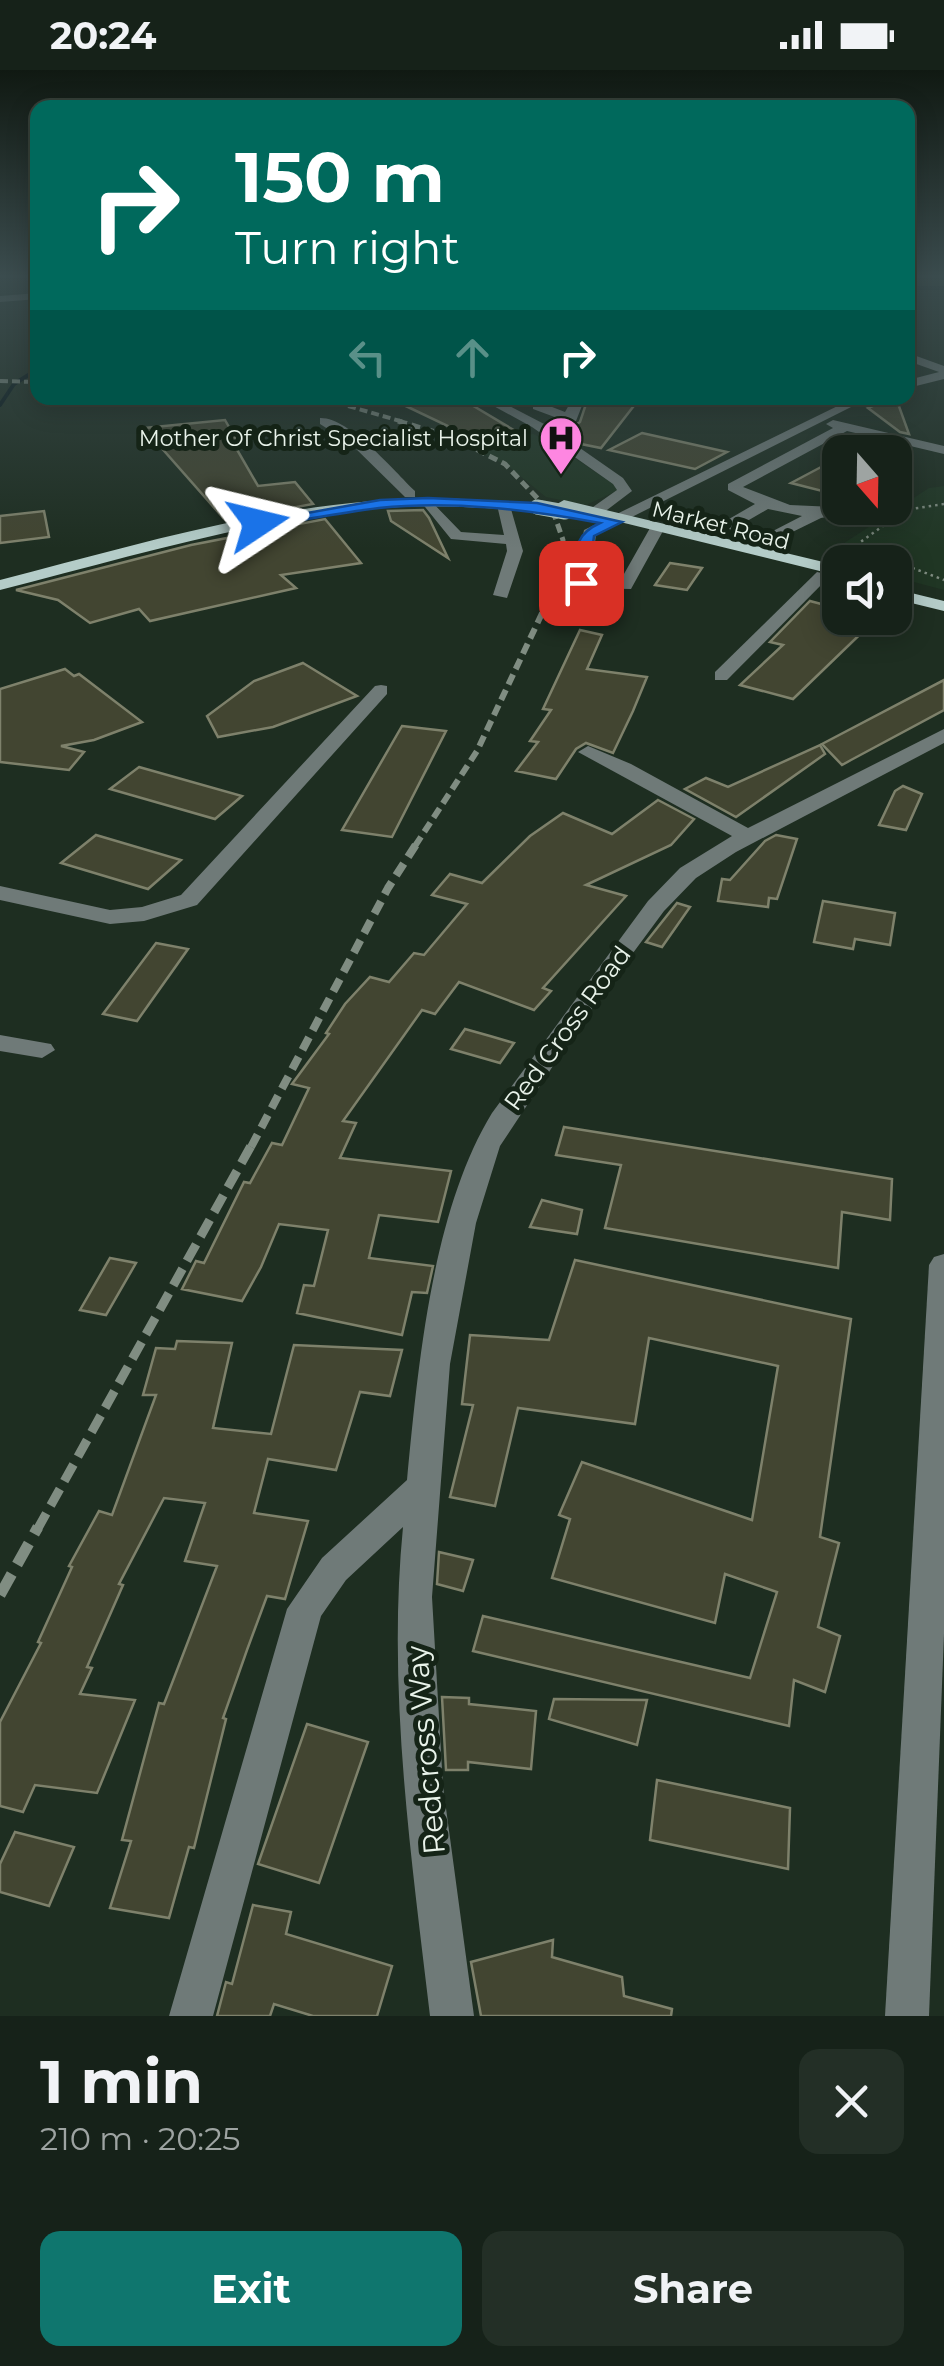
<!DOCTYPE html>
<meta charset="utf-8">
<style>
:root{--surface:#162219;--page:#232f26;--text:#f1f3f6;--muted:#9ea4a2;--line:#353f38;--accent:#0f766e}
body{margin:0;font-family:Montserrat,sans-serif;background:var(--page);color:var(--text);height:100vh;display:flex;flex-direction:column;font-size:38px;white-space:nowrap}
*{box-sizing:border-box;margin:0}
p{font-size:32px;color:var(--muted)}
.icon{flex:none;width:55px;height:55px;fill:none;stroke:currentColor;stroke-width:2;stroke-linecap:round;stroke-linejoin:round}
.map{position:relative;height:1946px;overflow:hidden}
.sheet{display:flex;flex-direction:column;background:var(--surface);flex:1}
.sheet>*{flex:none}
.hud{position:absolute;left:30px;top:30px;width:885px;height:305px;border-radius:20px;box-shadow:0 5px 25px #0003,0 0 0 2px var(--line);background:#00695c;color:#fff;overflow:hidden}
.needle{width:65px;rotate:160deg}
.controls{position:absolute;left:822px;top:365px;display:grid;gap:20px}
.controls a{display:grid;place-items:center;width:90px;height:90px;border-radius:20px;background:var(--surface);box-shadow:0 5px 25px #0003,0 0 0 2px var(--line);font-size:50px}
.pin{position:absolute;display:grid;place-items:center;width:85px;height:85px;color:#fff;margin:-42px;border-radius:20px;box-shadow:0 5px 15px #0006}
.me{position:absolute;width:110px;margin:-55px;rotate:80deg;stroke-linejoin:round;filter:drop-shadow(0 0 8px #0008)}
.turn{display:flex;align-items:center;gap:35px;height:210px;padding:0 40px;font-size:45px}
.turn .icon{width:130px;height:130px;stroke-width:2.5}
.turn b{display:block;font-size:70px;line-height:85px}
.lanes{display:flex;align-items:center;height:95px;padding:0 40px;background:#0003;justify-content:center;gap:50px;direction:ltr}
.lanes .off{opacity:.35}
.round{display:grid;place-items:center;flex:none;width:105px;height:105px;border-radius:20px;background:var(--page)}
.head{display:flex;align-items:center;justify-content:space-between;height:170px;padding:0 40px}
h1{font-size:60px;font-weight:700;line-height:75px}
.button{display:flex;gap:20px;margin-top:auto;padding:20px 40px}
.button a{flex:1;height:115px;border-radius:20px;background:var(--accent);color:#fff;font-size:40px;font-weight:700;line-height:115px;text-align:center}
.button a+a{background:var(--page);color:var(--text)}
.status{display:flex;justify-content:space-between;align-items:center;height:70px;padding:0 50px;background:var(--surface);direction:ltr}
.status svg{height:28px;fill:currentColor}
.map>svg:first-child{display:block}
</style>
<div class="status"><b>20:24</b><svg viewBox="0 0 49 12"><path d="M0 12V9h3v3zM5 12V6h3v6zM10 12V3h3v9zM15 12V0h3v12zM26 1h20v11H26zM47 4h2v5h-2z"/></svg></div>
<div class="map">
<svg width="944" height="1946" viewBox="0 0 944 1946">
<rect width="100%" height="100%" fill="#1e2e21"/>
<g fill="#203624">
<polygon points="533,364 550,372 621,419 586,435 546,427 509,397 476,380"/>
<polygon points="944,416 944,520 895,507 895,492 840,493 821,488 929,418"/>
</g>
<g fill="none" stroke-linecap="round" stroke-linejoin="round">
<g stroke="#021216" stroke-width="4">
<polyline points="908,218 944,218"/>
<polyline points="0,335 14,314 38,299"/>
</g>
</g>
<g fill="#424531" stroke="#7e816b" stroke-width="2.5">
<polygon points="389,328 460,328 517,362 479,371"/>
<polygon points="588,328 640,328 601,378 581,374 564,362 580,352"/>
<polygon points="891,328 896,328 909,364 900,362 868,338"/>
<polygon points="225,350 237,371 232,371 258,416 295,412 313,434 225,450 144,358"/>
<polygon points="642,363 727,382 695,399 609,380"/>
<polygon points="840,387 840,418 830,423 791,413"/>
<polygon points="423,440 429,448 448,488 391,451 388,441"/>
<polygon points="44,441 49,467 0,473 0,446"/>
<polygon points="325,449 361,493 281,505 296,518 150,551 139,539 90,553 58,530 16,520 191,475"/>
<polygon points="670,493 702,498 687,520 655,515"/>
<polygon points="810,531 840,539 840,548 877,548 793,629 740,615 783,575 770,572"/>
<polygon points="580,560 602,565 587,599 647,607 633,641 613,683 586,673 576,679 556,709 516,701 538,672 530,671 551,640 543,639"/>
<polygon points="303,593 357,626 273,657 218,667 207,646 254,611"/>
<polygon points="65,599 74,606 79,604 142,652 94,670 61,676 84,682 69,700 0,692 0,619"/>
<polygon points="944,610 944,640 851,690 842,695 822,674"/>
<polygon points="402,656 446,661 392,767 342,760"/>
<polygon points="820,675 825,684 736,747 685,719 706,708 728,717"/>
<polygon points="139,697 242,726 215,749 110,719"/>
<polygon points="903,716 922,724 906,760 879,755 895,721"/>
<polygon points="658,730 694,749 671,775 586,815 626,826 543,918 551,921 534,940 459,912 435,944 422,940 343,1051 356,1053 340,1088 451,1101 438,1152 379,1145 369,1188 433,1196 427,1223 412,1222 402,1265 297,1243 304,1215 314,1216 328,1160 279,1154 261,1197 242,1231 182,1219 196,1191 204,1193 244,1112 250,1113 272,1073 282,1075 309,1018 292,1014 329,964 326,963 345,934 370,907 389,912 414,883 424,885 467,834 432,825 450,804 482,813 530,766 563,743 612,764"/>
<polygon points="96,765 181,790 148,819 61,793"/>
<polygon points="776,765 797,769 777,829 769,828 768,837 718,831 722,809 730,810 765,771"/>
<polygon points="823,831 895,843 890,875 855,869 853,879 814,872"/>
<polygon points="677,833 690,837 662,877 646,872"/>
<polygon points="156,873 188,879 137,951 103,944"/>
<polygon points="465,959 490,966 514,973 500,993 451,979"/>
<polygon points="564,1057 892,1109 890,1150 842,1142 838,1198 605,1158 621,1095 556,1085"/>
<polygon points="542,1130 582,1140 577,1164 530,1157"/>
<polygon points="110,1188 136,1193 106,1245 80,1240"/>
<polygon points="575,1190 851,1249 820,1467 839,1473 818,1557 840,1566 825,1622 794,1610 789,1656 473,1581 483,1546 750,1608 777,1522 725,1504 715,1553 552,1508 570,1449 559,1445 582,1392 752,1450 778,1296 649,1268 635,1354 518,1338 495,1436 450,1427 473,1335 462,1334 470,1265 549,1270"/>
<polygon points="177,1271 232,1273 213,1358 271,1364 294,1275 402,1280 390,1326 360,1322 336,1400 268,1389 254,1443 308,1451 285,1529 267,1526 247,1580 223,1648 226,1649 194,1778 189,1777 169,1848 110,1838 131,1771 122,1770 159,1633 164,1634 217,1496 185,1491 205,1433 164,1428 119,1514 123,1515 87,1597 92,1598 80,1624 135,1630 97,1723 35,1715 23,1742 0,1736 0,1652 41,1573 38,1572 72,1497 69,1496 99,1441 112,1445 156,1325 143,1325 156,1278 175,1279"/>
<polygon points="439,1482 473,1490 463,1521 437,1514"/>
<polygon points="442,1627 469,1628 469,1634 536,1641 531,1699 468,1692 468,1700 446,1700"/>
<polygon points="554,1629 647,1630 637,1675 549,1649"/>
<polygon points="307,1654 368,1672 319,1813 258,1794"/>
<polygon points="657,1710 790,1738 788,1799 650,1770"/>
<polygon points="15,1762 74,1777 49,1836 0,1822 0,1794"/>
<polygon points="253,1835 291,1842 286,1864 392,1896 377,1946 313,1946 274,1934 270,1946 217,1946 226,1912 232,1914"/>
<polygon points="553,1870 552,1887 622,1907 624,1926 672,1939 671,1946 481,1946 471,1892"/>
</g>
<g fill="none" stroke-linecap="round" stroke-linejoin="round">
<polyline stroke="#7f8c81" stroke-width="2.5" stroke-dasharray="2.5 4" stroke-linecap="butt" points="944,434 905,440 855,476 944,510"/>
<g fill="#6f7a78" fill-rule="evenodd">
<polygon points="38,223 38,229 0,232 0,226"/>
<polygon points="908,283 944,296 944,309 908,318 908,310 939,302 908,291"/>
<polygon points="479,328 494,328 548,356 560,349 533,339 533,333 542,328 555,328 547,335 565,342 573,328 585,328 576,351 557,362 623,408 632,421 603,443 593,443 593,437 617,420 613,414 532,357"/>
<polygon points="854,328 869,328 596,465 590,509 620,511 650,458 663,461 631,519 581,518 573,513 584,460"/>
<path d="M320,348c29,-1 74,53 95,73v6h-10l-55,-54 -30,-19z"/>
<path d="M833,350l111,26v8l-97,-23 -104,56 47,18 67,3 -2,3 -34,7 -49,24 -43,-13v-10l26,-15 -27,-14v-6l105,-56 -7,-4zM768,439l34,7 -31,16 -29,-8z"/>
<polygon points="428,428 461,462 504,465 497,435 509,432 523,481 507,528 493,525 507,481 506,474 451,469 421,432"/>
<polygon points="817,502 831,505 727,610 715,610 715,602"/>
<polygon points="381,615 387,616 387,624 197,835 144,851 110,854 0,830 0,816 110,840 142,837 181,825 375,616"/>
<path d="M944,659v14l-208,109 -40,26 -32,33 -82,111 -82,124 -24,77 -26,141 -18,233 11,189 31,230h-44c-19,-162 -43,-326 -27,-489l-57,53 -25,36 -108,400h-44l118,-407 35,-51 85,-78c11,-114 25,-269 85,-367l156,-212 32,-33 52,-32 -154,-84 10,-6 43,18 117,64z"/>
<polygon points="0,965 51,974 55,980 42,988 0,981"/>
<polygon points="944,1184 944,1564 929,1946 885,1946 929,1195 934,1187"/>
</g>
<g fill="#b4ccc8" fill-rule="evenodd">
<path d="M441,428l96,5 7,4 -7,4c-51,-3 -103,-7 -154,-3 -131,11 -256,50 -383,82v-10c144,-37 290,-82 441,-82z"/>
<polygon points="564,430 840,496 840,506 559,437 557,434"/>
<polygon points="895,519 944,531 944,541 895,529"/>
</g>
<g stroke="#808d82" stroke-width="4" stroke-dasharray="8 4" stroke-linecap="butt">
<polyline points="0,311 38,312"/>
<polyline points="301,328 331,331 407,353"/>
</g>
<polyline stroke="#808d82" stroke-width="5" stroke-dasharray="9 5" stroke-linecap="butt" points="398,351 452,367 505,394 555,447 563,470 559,506 543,539"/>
<polyline stroke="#808d82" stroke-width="6" stroke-dasharray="11 6" stroke-linecap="butt" points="415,776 477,681 545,537"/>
<polyline stroke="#808d82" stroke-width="8" stroke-dasharray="14 8" stroke-linecap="butt" points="251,1077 388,818 417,773"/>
<polyline stroke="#808d82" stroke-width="9" stroke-dasharray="19 9" stroke-linecap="butt" points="37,1460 252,1074"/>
<polyline stroke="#808d82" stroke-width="11" stroke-dasharray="24 11" stroke-linecap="butt" points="0,1525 38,1457"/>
<polyline stroke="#b4ccc8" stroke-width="15" points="537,437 565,442"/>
</g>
<linearGradient id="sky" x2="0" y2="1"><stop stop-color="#101912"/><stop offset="0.43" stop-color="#3b4c4e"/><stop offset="1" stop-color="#3b4c4e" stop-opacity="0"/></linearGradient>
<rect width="944" height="479" fill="url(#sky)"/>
<path fill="#1a73e8" stroke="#114b97" stroke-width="2.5" d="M428,428l109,5 85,19 -28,14 -6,47 -7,4 -8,-4c4,-29 -2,-47 27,-60 -71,-13 -148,-23 -221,-15 -41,5 -81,13 -121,19l-7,-4 129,-23z"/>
<defs>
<g id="hospital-pin" transform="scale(2.25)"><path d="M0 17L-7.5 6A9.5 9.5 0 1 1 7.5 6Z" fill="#fe86e1" stroke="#152417"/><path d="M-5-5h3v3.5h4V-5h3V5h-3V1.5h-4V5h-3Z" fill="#111"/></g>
</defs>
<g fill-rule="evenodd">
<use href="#hospital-pin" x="561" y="368"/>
</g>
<g text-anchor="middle" stroke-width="10" stroke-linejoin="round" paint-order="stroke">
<g font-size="22" fill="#e9f3ea" stroke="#152417" text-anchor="end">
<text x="528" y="376">Mother Of Christ Specialist Hospital</text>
</g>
<g font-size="22" fill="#e9f3ea" stroke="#152417">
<text transform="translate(721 455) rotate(14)" y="8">Market Road</text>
</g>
<g font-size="25" fill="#e9f3ea" stroke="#152417">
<text transform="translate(567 958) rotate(-54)" y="9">Red Cross Road</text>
</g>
<g font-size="30" fill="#e9f3ea" stroke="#152417">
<text transform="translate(426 1680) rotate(-95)" y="10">Redcross Way</text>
</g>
</g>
</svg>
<div class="controls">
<a><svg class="needle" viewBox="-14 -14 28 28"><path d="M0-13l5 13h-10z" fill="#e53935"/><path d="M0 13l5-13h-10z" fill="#9ea4a2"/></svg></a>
<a><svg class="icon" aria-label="sound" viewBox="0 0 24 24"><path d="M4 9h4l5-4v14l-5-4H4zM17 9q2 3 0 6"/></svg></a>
</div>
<div class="pin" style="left:581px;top:513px;background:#d93025"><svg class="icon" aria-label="arrive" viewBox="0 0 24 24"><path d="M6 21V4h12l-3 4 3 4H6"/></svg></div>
<svg class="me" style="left:258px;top:453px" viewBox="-20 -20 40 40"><path d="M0-17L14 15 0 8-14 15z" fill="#1a73e8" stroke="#fff" stroke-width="4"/></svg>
<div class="hud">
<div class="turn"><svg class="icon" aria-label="right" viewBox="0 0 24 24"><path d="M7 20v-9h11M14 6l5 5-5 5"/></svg><div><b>150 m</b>Turn right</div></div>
<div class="lanes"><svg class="icon off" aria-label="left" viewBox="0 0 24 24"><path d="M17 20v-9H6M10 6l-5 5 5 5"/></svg><svg class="icon off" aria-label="ahead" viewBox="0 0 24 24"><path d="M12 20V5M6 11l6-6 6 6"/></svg><svg class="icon" aria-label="right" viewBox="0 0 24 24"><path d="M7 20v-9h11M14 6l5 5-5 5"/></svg></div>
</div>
</div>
<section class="sheet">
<div class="head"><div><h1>1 min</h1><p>210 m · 20:25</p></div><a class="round"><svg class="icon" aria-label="close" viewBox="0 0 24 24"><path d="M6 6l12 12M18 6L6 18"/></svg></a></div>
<div class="button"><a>Exit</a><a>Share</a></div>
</section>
